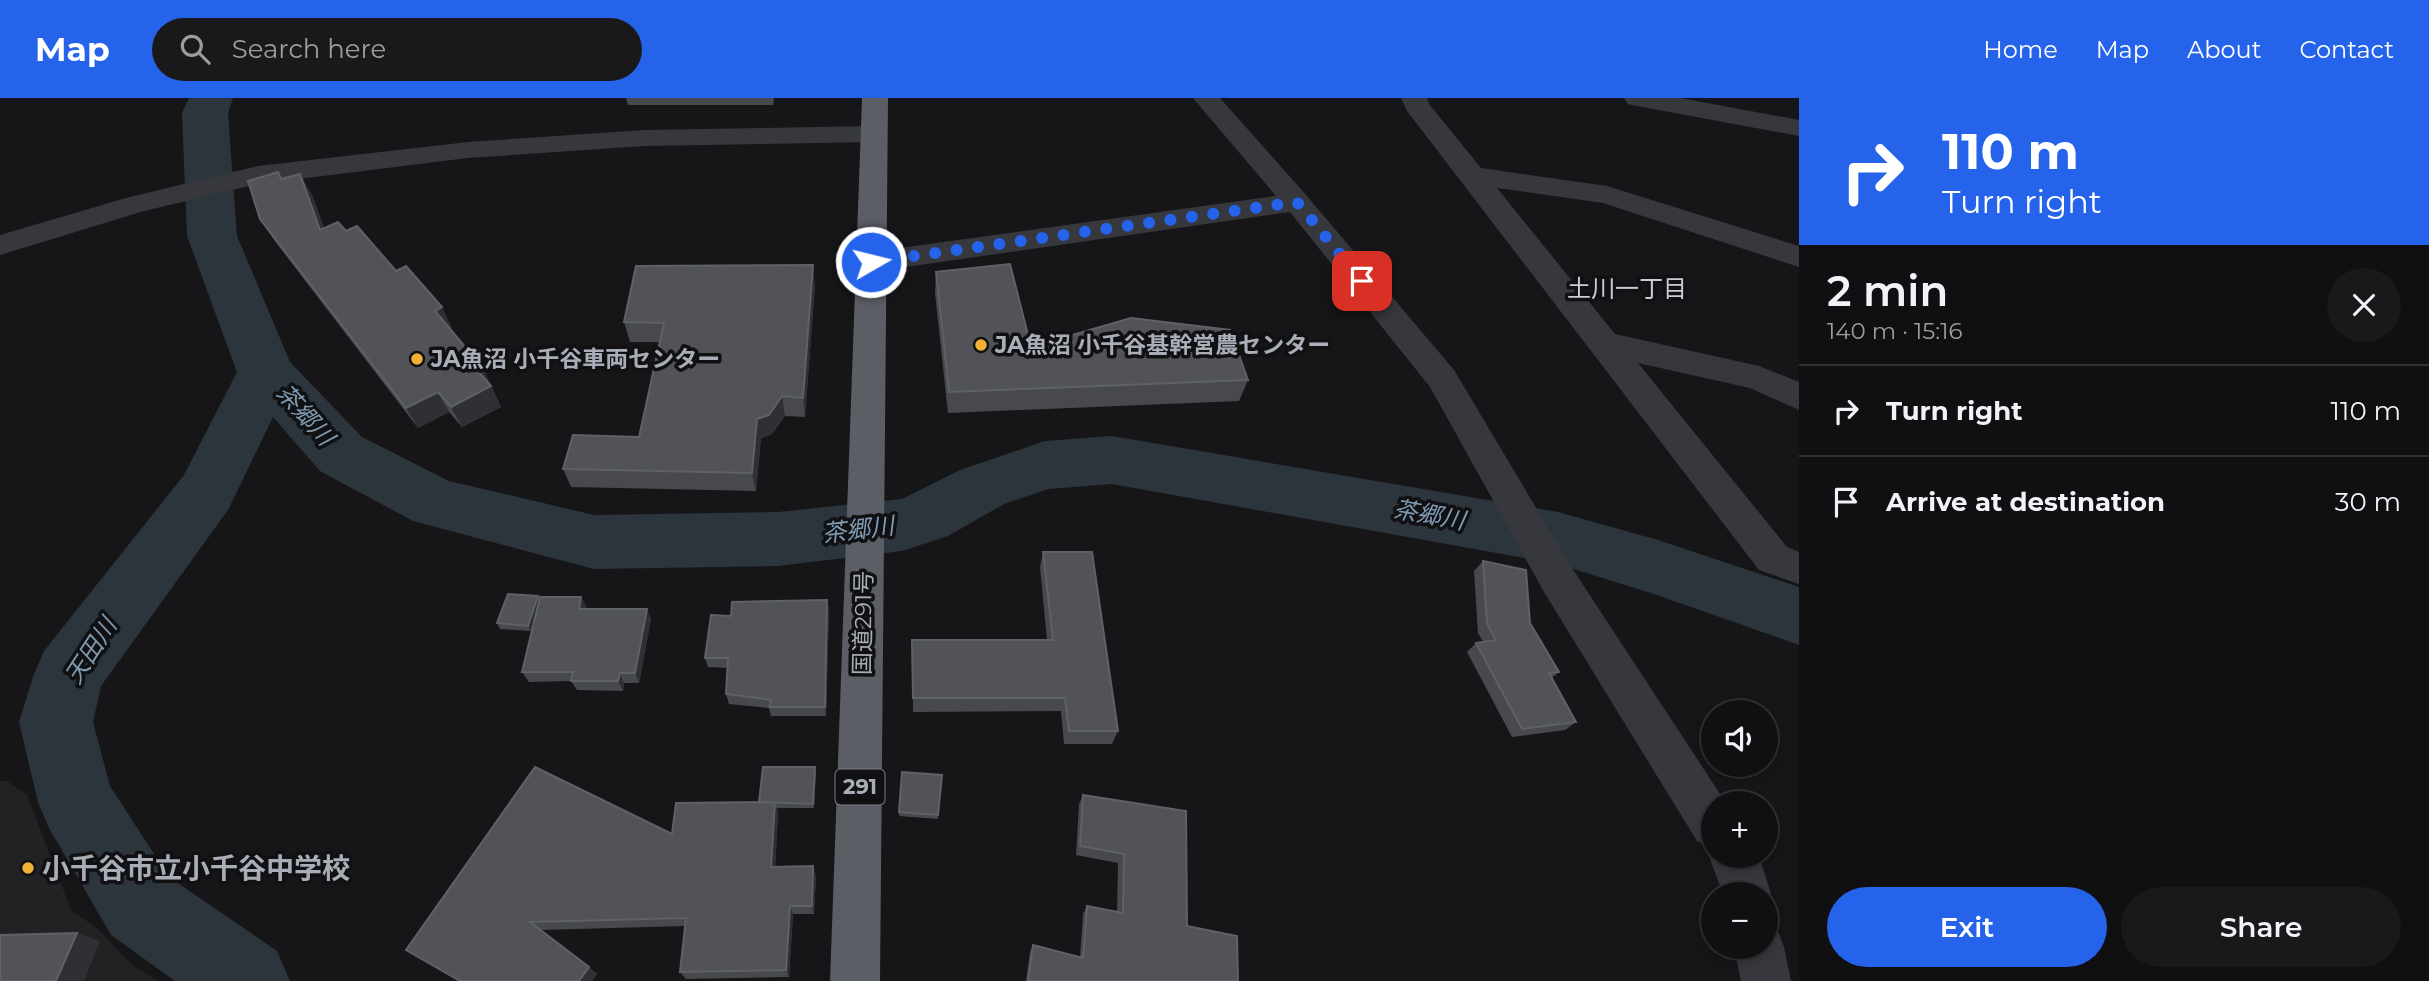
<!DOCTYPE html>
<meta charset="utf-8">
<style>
:root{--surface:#101012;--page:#19191b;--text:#f1f3f6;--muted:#9c9d9f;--line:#303032;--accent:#2563eb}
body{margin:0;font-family:Montserrat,"Noto Sans JP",sans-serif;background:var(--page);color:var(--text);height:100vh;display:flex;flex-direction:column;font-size:26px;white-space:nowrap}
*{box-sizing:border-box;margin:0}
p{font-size:23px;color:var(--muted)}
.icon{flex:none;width:38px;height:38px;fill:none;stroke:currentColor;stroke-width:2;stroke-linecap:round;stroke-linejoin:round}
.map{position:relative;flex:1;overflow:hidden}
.panel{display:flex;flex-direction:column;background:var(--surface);width:630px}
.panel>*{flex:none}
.hud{background:#2563eb;color:#fff;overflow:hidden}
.controls{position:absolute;left:1701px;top:602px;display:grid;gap:14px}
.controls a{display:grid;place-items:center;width:77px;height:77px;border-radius:50%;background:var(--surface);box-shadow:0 4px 10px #0003,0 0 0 2px var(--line);font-size:35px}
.pin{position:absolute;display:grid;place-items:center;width:60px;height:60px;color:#fff;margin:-30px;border-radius:14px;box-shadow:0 4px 10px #0006}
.me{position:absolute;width:77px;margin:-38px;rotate:82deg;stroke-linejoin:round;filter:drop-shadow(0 0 5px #0008)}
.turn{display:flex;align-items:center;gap:24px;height:147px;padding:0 28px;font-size:32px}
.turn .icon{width:91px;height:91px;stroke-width:2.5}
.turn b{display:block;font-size:49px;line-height:60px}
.round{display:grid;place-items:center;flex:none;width:74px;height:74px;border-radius:37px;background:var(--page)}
.overview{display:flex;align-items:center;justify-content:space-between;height:119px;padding:0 28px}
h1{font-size:42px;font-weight:600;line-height:52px}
.primary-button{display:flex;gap:14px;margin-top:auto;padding:14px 28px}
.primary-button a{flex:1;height:80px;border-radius:42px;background:var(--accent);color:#fff;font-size:28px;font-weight:600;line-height:80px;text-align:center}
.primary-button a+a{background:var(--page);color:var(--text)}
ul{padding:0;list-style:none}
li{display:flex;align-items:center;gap:21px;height:91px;padding:0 28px;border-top:2px solid var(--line)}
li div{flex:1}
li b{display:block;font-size:26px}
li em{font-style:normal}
header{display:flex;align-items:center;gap:42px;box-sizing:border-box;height:98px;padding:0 35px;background:var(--accent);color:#fff}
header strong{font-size:33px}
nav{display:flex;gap:38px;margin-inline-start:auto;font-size:24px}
.search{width:490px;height:63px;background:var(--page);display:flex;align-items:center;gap:18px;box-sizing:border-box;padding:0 24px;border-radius:38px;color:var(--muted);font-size:26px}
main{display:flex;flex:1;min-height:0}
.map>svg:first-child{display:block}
</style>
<header>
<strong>Map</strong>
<div class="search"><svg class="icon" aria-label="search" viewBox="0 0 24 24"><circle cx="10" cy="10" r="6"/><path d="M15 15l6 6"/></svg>Search here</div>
<nav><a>Home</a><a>Map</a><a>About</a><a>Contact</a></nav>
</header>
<main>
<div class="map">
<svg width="1799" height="883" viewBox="0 0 1799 883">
<rect width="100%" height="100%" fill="#161618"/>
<polygon fill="#222225" points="0,683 7,683 27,697 71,812 98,831 132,867 158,883 0,883"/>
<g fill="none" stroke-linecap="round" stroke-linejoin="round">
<polygon fill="#2c353c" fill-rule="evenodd" points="189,0 233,0 228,15 237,138 290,264 362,339 449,383 594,417 778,414 902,401 960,372 1045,343 1112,338 1558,414 1658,442 1799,489 1799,547 1654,496 1558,466 1112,386 1048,391 1004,406 948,438 902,453 778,468 594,471 413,423 320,373 273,319 228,412 101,588 93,624 110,688 169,779 277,853 290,883 175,883 111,837 49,730 38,704 19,624 34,576 44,553 184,377 237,274 187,138 182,15"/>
<g fill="#37383d" fill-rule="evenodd">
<polygon points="1193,0 1220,0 1307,98 1454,272 1572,470 1726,705 1713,705 1713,758 1759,758 1771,796 1766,809 1766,796 1723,796 1709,758 1713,750 1697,743 1544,494 1430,289 1290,114 871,174 860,171 856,164 860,157 871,154 1276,98"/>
<polygon points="1401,0 1427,0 1429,6 1481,70 1607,88 1799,148 1799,169 1603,105 1497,90 1615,236 1759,268 1799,284 1799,312 1750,290 1638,265 1787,449 1799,454 1799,486 1759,472 1407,13"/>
<polygon points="1624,0 1680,0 1799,22 1799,38 1637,8 1628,6"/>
<polygon points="873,28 883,30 887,36 883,42 873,44 644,48 468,60 258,86 144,113 0,157 0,137 126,100 258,68 468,44 644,32"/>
<polygon points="1766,827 1777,831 1784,849 1791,883 1741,883 1734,849 1766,849"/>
</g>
<polygon fill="#5b5e65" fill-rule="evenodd" points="862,0 888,0 880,883 830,883"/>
</g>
<g fill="#47494d">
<polygon points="626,0 774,0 773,7 628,7"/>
<polygon points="278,74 282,81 312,97 324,130 346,133 396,173 452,230 450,231 482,269 501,309 462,329 449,314 418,330 274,142 260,121"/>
<polygon points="936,174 1029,241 1248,282 1239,303 948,315 935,195"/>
<polygon points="815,187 805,319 785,318 772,336 761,340 756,393 571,389 563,371 639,339 659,244 630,244 624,224"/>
<polygon points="1043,454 1118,633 1112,646 1064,646 1061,613 913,614 912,542 1047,542 1040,469"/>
<polygon points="1483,463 1530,525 1559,574 1552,580 1576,624 1565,632 1512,639 1467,554 1476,545 1483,544 1478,535 1474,473"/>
<polygon points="581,499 586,511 651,521 639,585 624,585 623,593 577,592 571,583 529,584 522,574 534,524 531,533 500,531 497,525"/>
<polygon points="827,502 829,512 826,618 771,618 769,610 729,606 726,596 728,570 708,569 705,560"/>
<polygon points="816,674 814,710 777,710 778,715 775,769 816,777 814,816 793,816 789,879 686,881 680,874 685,828 540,832 597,876 592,883 460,883 406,852 672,736 759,704"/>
<polygon points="902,674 942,677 938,721 899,718"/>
<polygon points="1083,697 1187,828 1238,883 1026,883 1030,854 1033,847 1080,859 1083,816 1087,808 1117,814 1118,765 1076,757 1079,706"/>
</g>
<g fill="#2f3033">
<polygon points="300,76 312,97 332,153 320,132"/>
<polygon points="813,167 815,187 805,319 803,300"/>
<polygon points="442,209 452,230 445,233 435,213"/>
<polygon points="482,269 501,309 462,329 451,309 477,272"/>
<polygon points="438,294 449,314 418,330 406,310"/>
<polygon points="782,298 785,318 772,336 761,340 756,393 752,375 757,321"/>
<polygon points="538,498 541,503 531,533 528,528"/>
<polygon points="581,499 587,509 584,521 579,511"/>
<polygon points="827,502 829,512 826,618 825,609"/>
<polygon points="647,511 651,521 639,585 635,575"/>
<polygon points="620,575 624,585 623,593 618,583"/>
<polygon points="815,669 816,674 814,710 813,706"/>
<polygon points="775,704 778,715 775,778 771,769"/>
<polygon points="813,768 816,777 814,816 812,808"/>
<polygon points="790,808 793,816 789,879 786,872"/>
<polygon points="77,835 100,843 84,883 56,883"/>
<polygon points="589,869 597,876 592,883 579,883"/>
</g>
<g fill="#525359" stroke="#5f6168" stroke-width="2">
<polygon points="278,74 281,81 300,76 320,132 338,124 346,133 357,128 396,173 406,168 442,209 435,213 482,269 477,272 491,288 451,309 438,294 406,310 260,121 248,83"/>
<polygon points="1010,166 1029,241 1062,240 1131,220 1230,232 1248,282 949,294 936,174"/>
<polygon points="813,167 803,300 782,298 769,317 757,321 752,375 563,371 573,337 639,339 664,225 624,224 636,168"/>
<polygon points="1043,454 1092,454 1118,633 1069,633 1065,600 913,600 912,542 1053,542"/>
<polygon points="1483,463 1526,472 1530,525 1559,574 1549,575 1576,624 1522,631 1476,545 1496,542 1487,526"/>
<polygon points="508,496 538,498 528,528 497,525"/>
<polygon points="540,499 581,499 579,511 647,511 635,575 620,575 618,583 571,583 573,574 522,574"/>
<polygon points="827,502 825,609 769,609 771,602 726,596 728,560 705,560 711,517 731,518 732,504"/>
<polygon points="535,669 672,736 676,705 775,704 771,769 813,768 812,808 790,808 786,872 680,874 686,820 530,824 589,869 579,883 460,883 406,852"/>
<polygon points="763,669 815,669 813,706 759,704"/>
<polygon points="902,674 942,677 938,717 899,714"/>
<polygon points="1083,697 1186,713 1187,828 1237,838 1238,883 1028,883 1033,847 1083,860 1087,808 1123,815 1124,756 1080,748"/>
<polygon points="77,835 56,883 0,883 0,837"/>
</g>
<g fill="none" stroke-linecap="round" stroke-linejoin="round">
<polyline stroke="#2563eb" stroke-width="12" stroke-dasharray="0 21.6" points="871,164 1297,104 1362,183"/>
</g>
<g fill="#f2b134" stroke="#111113" stroke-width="2.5">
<circle cx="981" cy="247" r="7"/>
<circle cx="417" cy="261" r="7"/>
<circle cx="28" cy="770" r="7"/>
</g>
<g text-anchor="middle" stroke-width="7" stroke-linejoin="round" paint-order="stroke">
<rect fill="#111113" stroke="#7b7e86" stroke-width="2" x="835.5" y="671.5" width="49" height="35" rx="5"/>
<g font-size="21" font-weight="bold" fill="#a8adb8">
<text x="860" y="696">291</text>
</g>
<g font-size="23" font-weight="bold" fill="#a8adb8" stroke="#111113" text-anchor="start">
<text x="995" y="255">JA魚沼 小千谷基幹営農センター</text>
<text x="431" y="269">JA魚沼 小千谷車両センター</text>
</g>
<g font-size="23" fill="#a8adb8" stroke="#111113">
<text transform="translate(863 525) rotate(-89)" y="8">国道291号</text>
</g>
<g font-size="24" fill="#c9ccd4" stroke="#111113">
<text x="1627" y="199">土川一丁目</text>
</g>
<g font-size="24" font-style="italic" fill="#7f9bb3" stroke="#111113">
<text transform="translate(305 317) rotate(48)" y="8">茶郷川</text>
<text transform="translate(1429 417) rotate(10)" y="8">茶郷川</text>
<text transform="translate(858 432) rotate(-7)" y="8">茶郷川</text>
<text transform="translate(91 553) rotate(-57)" y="8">天田川</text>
</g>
<g font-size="28" font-weight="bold" fill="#a8adb8" stroke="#111113" text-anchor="start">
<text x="42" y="780">小千谷市立小千谷中学校</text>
</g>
</g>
</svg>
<div class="controls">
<a><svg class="icon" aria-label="sound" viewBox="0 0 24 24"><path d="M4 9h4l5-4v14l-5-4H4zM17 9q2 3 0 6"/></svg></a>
<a>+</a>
<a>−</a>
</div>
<div class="pin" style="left:1362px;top:183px;background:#d93025"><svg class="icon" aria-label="arrive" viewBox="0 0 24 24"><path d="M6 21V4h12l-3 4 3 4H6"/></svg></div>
<svg class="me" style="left:871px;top:164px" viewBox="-20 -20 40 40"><circle r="17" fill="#2563eb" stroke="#fff" stroke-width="3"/><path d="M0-11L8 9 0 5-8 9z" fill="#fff"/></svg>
</div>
<section class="panel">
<div class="hud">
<div class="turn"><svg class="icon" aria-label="right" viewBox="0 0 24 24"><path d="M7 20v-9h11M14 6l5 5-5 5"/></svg><div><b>110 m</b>Turn right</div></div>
</div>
<div class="overview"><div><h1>2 min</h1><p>140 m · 15:16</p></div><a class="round"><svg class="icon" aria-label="close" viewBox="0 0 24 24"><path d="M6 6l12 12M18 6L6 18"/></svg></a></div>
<ul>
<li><svg class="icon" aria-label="right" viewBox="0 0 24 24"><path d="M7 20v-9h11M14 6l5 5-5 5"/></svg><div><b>Turn right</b></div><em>110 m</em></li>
<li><svg class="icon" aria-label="arrive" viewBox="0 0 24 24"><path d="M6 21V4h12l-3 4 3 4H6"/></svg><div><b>Arrive at destination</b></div><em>30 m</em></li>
</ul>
<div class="primary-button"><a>Exit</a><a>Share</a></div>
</section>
</main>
